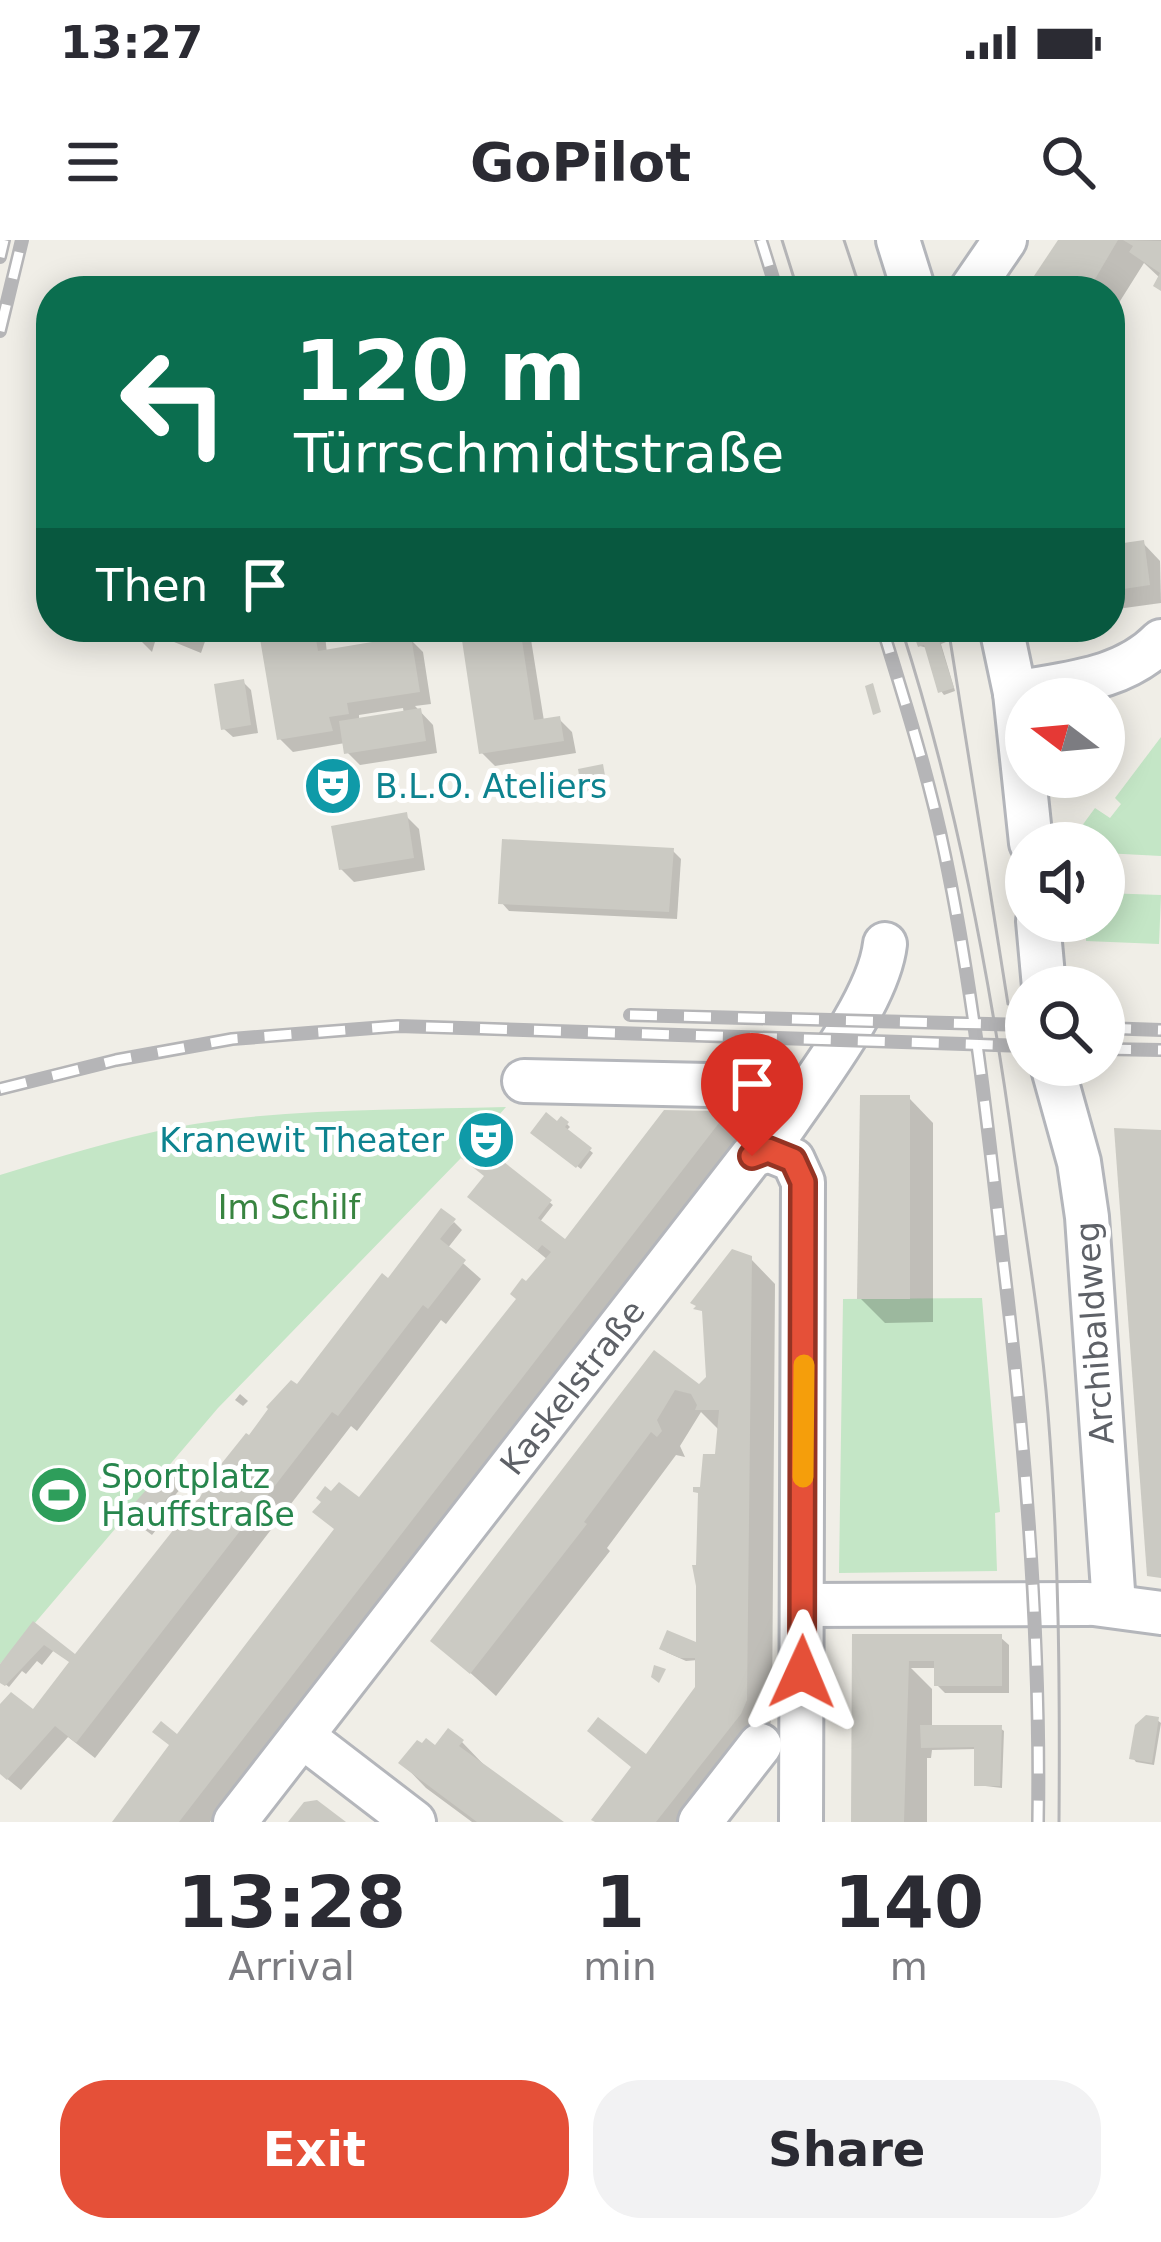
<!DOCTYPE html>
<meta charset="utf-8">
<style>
:root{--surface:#fff;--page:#f2f2f3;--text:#2b2b33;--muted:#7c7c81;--accent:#e55038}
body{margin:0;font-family:"DejaVu Sans",sans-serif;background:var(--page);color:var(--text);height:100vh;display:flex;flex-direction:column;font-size:45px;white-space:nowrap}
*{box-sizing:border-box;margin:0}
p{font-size:39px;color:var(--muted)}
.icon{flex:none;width:66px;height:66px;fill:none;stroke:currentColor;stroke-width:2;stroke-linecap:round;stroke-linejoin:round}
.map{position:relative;height:1582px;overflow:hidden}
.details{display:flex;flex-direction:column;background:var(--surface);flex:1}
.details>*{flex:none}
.guide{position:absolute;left:36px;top:36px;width:1089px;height:366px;border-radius:48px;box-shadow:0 6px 30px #0003;background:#0b6e4f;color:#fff;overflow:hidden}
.needle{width:78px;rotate:286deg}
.tools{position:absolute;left:1005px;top:438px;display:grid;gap:24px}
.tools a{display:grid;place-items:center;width:120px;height:120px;border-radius:50%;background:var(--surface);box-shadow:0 6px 30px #0003;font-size:60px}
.pin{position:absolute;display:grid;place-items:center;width:102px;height:102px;color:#fff;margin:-123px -51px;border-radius:50% 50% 50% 0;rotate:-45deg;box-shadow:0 0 12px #0007}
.pin .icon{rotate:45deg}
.me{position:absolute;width:132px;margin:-66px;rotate:1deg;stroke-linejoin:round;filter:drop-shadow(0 0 9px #0008)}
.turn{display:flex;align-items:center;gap:42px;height:252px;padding:0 60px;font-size:54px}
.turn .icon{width:156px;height:156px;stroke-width:2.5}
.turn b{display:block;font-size:84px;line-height:102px}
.then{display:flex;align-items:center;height:114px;padding:0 60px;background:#0003;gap:24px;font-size:45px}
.eta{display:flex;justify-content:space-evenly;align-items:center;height:204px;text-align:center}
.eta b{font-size:72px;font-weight:700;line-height:84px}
.cta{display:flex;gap:24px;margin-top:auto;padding:24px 60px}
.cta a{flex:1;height:138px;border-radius:48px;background:var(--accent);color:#fff;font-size:48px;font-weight:700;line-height:138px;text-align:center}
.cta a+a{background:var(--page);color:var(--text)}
.status{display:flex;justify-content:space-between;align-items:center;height:84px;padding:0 60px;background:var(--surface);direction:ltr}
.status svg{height:33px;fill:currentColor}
header{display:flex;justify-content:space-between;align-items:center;height:156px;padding:0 60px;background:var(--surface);font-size:54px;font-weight:700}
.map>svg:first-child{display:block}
</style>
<div class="status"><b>13:27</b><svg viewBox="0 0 49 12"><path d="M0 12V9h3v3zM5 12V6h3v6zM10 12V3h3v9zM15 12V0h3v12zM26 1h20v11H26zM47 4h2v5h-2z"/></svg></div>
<header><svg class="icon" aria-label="menu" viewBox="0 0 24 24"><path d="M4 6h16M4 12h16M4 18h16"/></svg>GoPilot<svg class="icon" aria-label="search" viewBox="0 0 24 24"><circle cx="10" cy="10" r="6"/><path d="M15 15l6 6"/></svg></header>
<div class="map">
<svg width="1161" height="1582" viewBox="0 0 1161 1582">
<rect width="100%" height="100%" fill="#f0eee7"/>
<g fill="#c4e6c6">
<polygon points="1161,497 1161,616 1104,613 1104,603 1074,603 1073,598 1095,568 1110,578 1121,564 1115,558"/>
<polygon points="1104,653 1161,655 1159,704 1086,701 1086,681 1104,681"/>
<path d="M506,867l-45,51 -243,250 -218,256v-489c59,-18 117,-36 177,-48 103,-19 224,-17 329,-20z"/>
<polygon points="982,1058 1000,1272 995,1273 997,1331 839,1333 843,1059"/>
</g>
<g fill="#0003" fill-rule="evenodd">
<polygon points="1062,0 1161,0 1161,50 1161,39 1144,23 1110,77 1110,51 1028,51"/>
<polygon points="1143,303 1160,321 1161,363 1110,370 1110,308"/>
<polygon points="127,387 210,387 201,413 157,395 152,412"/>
<path d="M261,387h63l3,26 54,-9 15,-15 14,10 13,13 8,52 -16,2 18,19 4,28 -77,12 -13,-13 -2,-9 -52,9 -13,-13zM403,468l1,6 -45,7v-6z"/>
<polygon points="463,387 529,387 544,481 559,479 572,492 576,513 495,526 482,513"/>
<polygon points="914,387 942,387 946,402 941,404 955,451 944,455 941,451 928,408 920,406"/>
<polygon points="243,442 251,450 258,493 233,497 224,489"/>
<polygon points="602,528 610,555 589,559 585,556"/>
<polygon points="406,576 419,589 425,630 354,642 341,629"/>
<polygon points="672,610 681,619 677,679 509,671 501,662"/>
<polygon points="909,858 933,883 933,1082 885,1083 860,1058"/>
<polygon points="714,874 739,899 742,909 630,1052 622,1046 210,1582 115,1582 359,1260 548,1020 471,957 487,937 487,891 512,911 502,924 553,965 539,983 575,1011"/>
<polygon points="567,884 570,887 566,891 593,913 581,929 534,893"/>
<polygon points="454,982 462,990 447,1009 481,1039 446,1084 441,1080 357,1191 351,1186 95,1518 68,1497 21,1550 0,1533 0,1469 43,1480 73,1423 54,1410 42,1425 37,1421 26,1434 22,1431 9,1447 0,1440 0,1429 34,1385 76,1419 249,1199 388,1042"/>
<polygon points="750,1018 775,1044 772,1478 765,1499 686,1582 596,1582 656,1525 698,1448 698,1420 686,1421 666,1412 698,1406 703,1250 718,1217 720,1191 701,1172 680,1206 685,1217 676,1215 607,1308 610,1311 496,1456 434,1400 655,1114 699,1148 709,1138"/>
<polygon points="240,1154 248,1161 243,1166 235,1160"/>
<polygon points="169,1228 186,1242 162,1271 167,1276 152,1295 136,1283"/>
<polygon points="855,1397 1000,1397 1009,1405 1009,1453 945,1453 937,1445 937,1428 911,1428 932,1449 932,1488 1000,1488 1004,1491 1002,1548 977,1545 977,1509 932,1510 931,1518 927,1518 927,1582 854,1582"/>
<polygon points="1157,1480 1161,1483 1154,1525 1136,1522 1133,1518"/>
<polygon points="462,1502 486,1527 559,1582 472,1582 426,1548 402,1523"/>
</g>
<g fill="#cbcac3">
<polygon points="1058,0 1118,0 1088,51 1024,51"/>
<polygon points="1123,0 1161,1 1161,51 1153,46 1160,33 1129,12 1133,6"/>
<polygon points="1144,300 1150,345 1110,351 1110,305"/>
<polygon points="157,387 187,387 184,398"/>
<polygon points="258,387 314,387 318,411 378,401 376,388 397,387 399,397 411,396 420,452 347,463 349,474 329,477 333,491 277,500"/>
<polygon points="460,387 520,387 534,480 560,476 564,501 479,514"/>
<polygon points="911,387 941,387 944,398 939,400 954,448 938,453 924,405 918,407"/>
<polygon points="244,439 251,485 221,490 214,444"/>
<polygon points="873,443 881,472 873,475 865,446"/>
<polygon points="421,468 426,501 344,514 339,481"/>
<polygon points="603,524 608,553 583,557 578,529"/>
<polygon points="407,572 414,618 339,630 331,586"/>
<polygon points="502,599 674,608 669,672 498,664"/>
<polygon points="860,855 910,855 910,1059 857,1059"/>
<polygon points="664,870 716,871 719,883 179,1582 112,1582 169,1505 152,1492 161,1481 177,1494 334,1289 312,1272 321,1262 316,1258 325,1246 331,1251 339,1242 359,1257 516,1059 510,1054 522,1038 526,1041 551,1012 542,1005 537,1011 467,957 484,936 461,918 487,887 506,901 495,915 552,960 538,978 565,999"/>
<polygon points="546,872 557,881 561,876 569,882 565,887 592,908 576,928 530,893"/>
<polygon points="1114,888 1161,890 1161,1338 1147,1336"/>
<polygon points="441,968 456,979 440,999 466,1020 428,1069 423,1065 338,1176 332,1172 76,1503 55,1486 7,1540 0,1534 0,1464 11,1452 33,1469 69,1422 44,1405 5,1446 0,1443 0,1424 33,1381 75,1414 205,1250 202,1248 246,1193 249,1195 268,1169 266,1167 291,1140 297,1144 382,1033 388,1038"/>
<polygon points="732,1009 752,1016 747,1460 741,1474 656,1582 595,1582 591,1580 631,1527 587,1491 598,1477 646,1514 695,1447 695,1418 680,1418 659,1409 667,1390 696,1402 696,1346 692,1325 696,1325 698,1253 693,1252 693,1247 700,1247 703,1214 715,1214 719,1170 695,1170 697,1165 691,1154 675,1150 657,1180 662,1191 657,1197 651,1192 584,1282 587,1284 470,1434 430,1401 654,1110 699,1144 706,1137 702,1071 693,1069 696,1066 690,1063"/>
<polygon points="169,1224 185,1237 142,1289 124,1275"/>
<polygon points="852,1394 1002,1394 1002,1446 934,1446 934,1421 909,1421 904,1582 851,1582"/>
<polygon points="654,1425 666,1429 659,1443 651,1437"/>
<polygon points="1146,1475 1159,1477 1152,1523 1129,1519 1135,1485"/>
<polygon points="920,1485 1002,1485 1000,1546 974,1546 974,1507 921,1508"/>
<polygon points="448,1488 464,1500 459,1506 564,1582 477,1582 398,1523 417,1500 422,1503 426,1498 435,1505"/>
<polygon points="317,1560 346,1582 288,1582 304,1562"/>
</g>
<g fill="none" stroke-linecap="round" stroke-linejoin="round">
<g stroke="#b4b6bb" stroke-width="48">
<g id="minor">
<polyline points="898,0 914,51"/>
<polyline points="970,51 1005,0"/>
<polyline points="1001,387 1015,453 1031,603"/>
<path d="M1015,453c52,-10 108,-13 146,-52"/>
<polyline points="1038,681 1044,747"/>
<polyline points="1052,825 1079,922 1087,977 1114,1365"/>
<polyline points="524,841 709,845 747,854 784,885"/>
<polyline points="768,910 793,920 803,942 801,1582"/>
<polyline points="1094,1364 1161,1373"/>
<polyline points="804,1365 1088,1364"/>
<polyline points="302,1496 414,1582"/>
<path d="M235,1582l517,-666 16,-6c35,-55 110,-145 117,-206"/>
<polyline points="700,1582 760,1505"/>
</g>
</g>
<use href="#minor" stroke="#fff" stroke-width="42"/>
<g stroke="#b5b5b7" stroke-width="3">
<polyline points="782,0 798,51"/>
<polyline points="844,0 861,51"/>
<path d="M901,387c56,173 90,354 114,533 12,84 26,168 33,253 11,136 12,272 11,409"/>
<polyline points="948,387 1008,764"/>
</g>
<g stroke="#b5b5b7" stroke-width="14">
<g id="rail">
<polyline points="761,0 777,51"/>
<polyline points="0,17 4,0"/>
<polyline points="0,91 22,0"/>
<path d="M882,387c23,75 47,150 63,228 27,130 42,263 57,396 23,188 39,381 36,571"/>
<polyline points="630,775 1026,785"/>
<polyline points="1104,788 1161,790"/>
<polyline points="1104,809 1161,810"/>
<polyline points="0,849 116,820 232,799 398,786 1026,806"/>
</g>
</g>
<use href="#rail" stroke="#fff" stroke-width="9" stroke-dasharray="27" stroke-linecap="butt"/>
</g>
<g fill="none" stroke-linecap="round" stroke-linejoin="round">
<g stroke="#953424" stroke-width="30">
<polyline id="route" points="752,916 768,910 793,920 803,942 802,1432"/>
</g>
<use href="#route" stroke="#e55038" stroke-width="21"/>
<polyline stroke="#f59e0b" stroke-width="21" points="803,1237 804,1125"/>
</g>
<defs>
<g id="theatre-disc" transform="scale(3)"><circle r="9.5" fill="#0f9aa8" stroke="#fff"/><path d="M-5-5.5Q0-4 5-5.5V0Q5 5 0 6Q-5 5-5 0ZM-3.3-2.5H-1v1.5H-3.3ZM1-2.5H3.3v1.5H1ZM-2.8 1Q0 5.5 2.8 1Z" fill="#fff"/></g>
<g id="stadium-disc" transform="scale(3)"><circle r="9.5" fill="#2e9e5b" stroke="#fff"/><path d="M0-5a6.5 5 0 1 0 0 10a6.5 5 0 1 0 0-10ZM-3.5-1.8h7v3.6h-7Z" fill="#fff"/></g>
</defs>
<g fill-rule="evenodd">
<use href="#theatre-disc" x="333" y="546"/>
<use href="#theatre-disc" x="486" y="900"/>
<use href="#stadium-disc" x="59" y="1255"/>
</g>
<g text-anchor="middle" stroke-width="10" stroke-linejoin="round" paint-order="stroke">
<g font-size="33" fill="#0d838f" stroke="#fff" text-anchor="start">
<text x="375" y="558">B.L.O. Ateliers</text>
<text x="444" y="912" text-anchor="end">Kranewit Theater</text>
</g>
<g font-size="33" fill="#388440" stroke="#fff">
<text x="289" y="979">Im Schilf</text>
</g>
<g font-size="33" fill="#5e6167" stroke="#fff">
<text transform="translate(1094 1093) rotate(-94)" y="12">Archibaldweg</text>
<text transform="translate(572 1147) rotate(-52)" y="12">Kaskelstraße</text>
</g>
<g font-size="33" fill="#27864d" stroke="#fff" text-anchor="start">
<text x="101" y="1248">Sportplatz<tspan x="101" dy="38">Hauffstraße</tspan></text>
</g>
</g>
</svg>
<div class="tools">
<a><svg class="needle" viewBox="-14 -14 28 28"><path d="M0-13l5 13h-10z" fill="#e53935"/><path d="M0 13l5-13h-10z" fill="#7c7c81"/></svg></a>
<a><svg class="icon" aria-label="sound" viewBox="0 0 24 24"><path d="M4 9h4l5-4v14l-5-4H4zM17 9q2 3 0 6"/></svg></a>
<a><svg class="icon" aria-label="search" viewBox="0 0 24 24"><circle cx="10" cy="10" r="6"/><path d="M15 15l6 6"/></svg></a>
</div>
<div class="pin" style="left:752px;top:916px;background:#d93025"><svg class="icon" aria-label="arrive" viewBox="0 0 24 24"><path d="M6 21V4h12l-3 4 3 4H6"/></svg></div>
<svg class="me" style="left:802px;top:1432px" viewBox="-20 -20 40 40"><path d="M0-17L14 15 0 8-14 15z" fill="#e55038" stroke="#fff" stroke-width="4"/></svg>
<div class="guide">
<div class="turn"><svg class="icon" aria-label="left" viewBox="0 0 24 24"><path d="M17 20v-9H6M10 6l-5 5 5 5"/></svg><div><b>120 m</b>Türrschmidtstraße</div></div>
<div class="then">Then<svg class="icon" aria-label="arrive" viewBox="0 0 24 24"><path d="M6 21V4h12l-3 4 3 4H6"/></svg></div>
</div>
</div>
<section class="details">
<div class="eta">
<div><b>13:28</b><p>Arrival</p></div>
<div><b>1</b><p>min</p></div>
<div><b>140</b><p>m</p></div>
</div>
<div class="cta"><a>Exit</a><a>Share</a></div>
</section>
